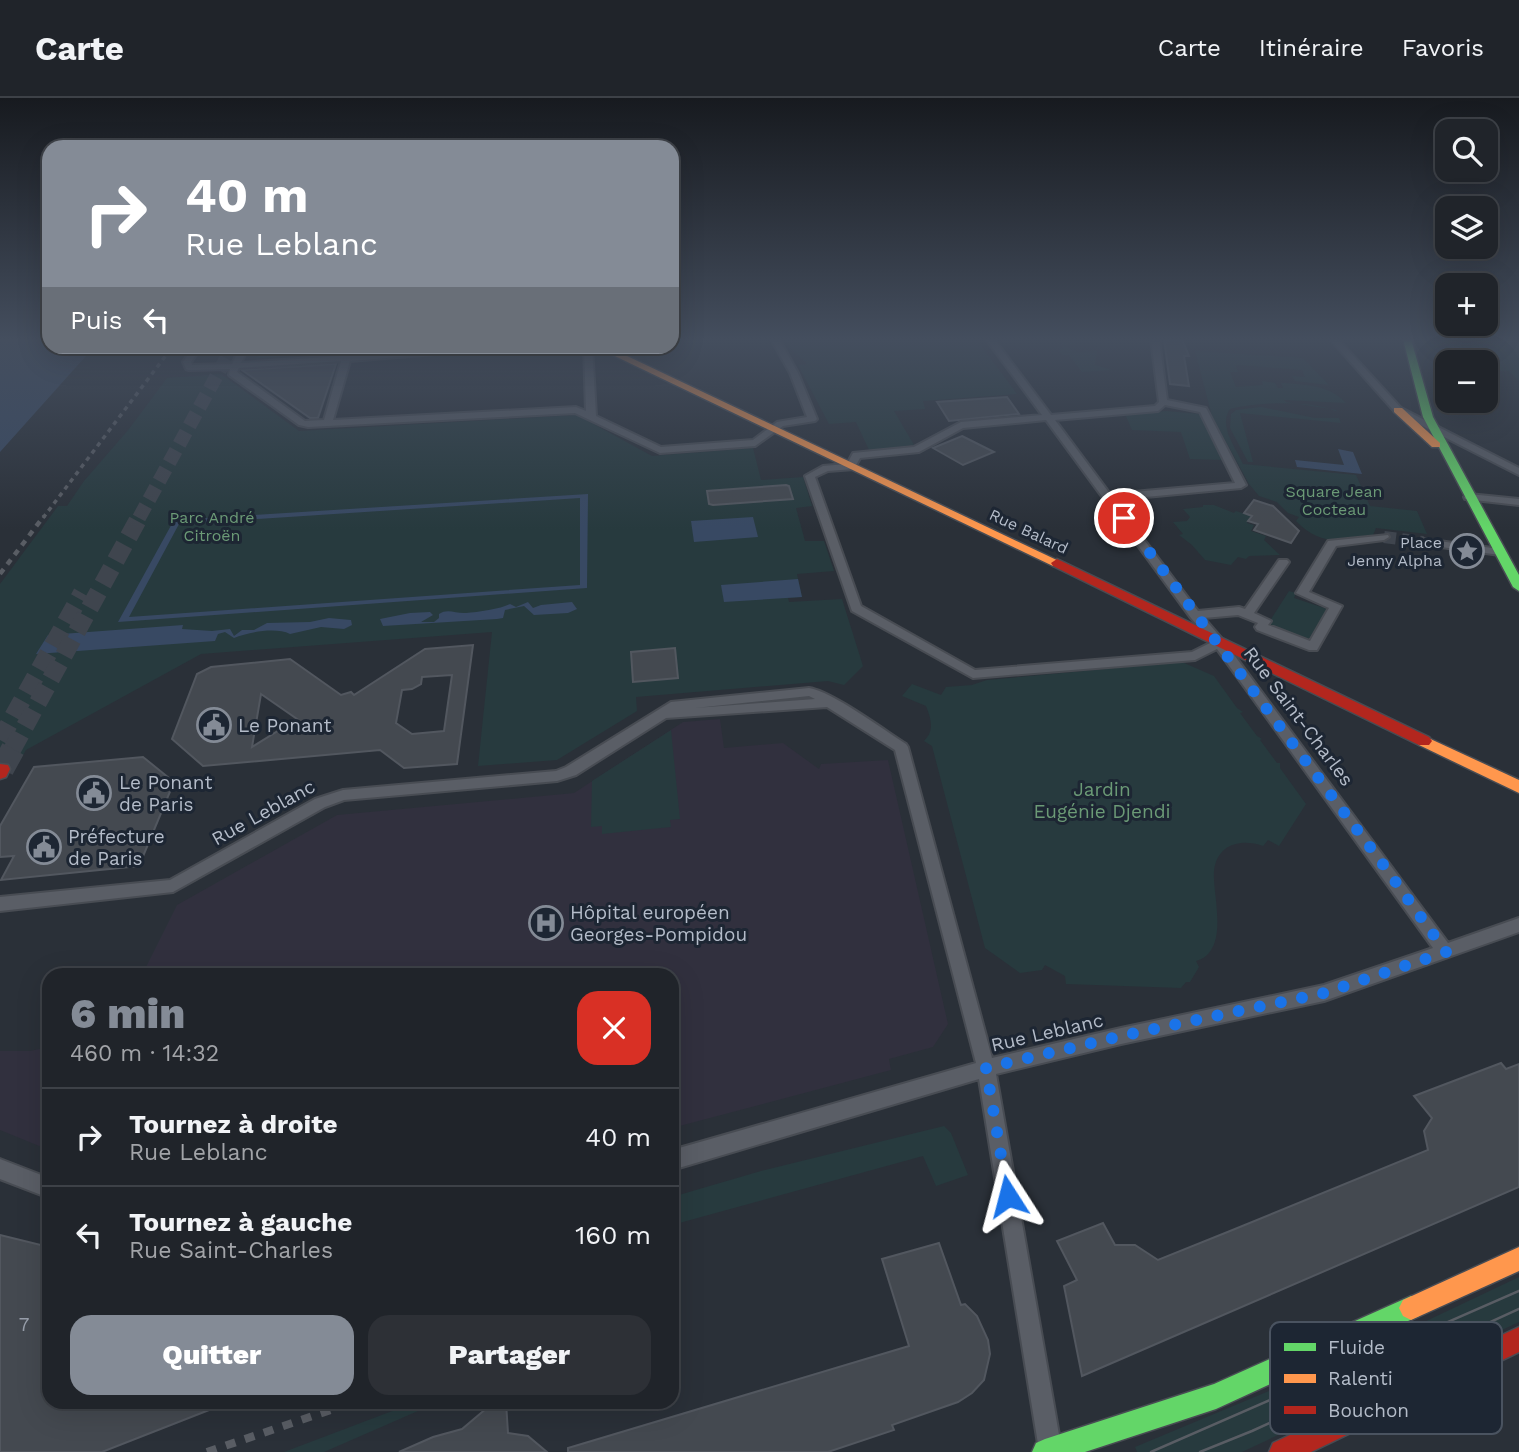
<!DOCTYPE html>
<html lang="fr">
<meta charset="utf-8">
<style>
:root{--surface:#20242a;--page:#2d3036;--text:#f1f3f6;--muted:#a2a4a8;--line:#3d4147;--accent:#848b96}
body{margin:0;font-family:"Work Sans",sans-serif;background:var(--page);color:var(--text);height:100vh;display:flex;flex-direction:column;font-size:26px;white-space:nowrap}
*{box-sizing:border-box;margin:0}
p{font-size:23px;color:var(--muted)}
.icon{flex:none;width:38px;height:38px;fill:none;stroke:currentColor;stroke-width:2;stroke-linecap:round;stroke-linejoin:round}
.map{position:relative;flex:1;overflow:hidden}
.side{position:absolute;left:42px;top:870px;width:637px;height:441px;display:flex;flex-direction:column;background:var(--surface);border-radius:21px;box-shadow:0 7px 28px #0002,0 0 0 2px var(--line)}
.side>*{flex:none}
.banner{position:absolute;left:42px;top:42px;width:637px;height:214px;border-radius:21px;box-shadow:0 7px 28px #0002,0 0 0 2px var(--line);background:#848b96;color:#fff;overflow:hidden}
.buttons{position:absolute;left:1435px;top:21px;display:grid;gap:14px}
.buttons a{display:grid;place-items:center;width:63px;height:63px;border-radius:14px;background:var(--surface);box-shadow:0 7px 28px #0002,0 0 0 2px var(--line);font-size:35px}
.pin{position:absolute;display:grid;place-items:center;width:60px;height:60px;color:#fff;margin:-30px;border:4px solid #fff;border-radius:50%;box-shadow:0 2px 7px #0007}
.me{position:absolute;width:77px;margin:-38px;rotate:351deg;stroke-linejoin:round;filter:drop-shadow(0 0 5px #0008)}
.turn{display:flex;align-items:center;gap:24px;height:147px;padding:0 28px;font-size:32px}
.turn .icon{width:91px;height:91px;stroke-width:2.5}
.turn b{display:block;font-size:49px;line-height:60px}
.then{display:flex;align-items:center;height:66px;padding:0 28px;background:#0003;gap:14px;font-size:26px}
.round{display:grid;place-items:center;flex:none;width:74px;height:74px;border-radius:21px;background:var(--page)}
.headline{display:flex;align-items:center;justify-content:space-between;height:119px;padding:0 28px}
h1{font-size:42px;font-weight:800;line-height:52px;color:var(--accent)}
.cta{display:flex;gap:14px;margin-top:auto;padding:14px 28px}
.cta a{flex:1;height:80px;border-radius:21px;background:var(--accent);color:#fff;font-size:28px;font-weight:800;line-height:80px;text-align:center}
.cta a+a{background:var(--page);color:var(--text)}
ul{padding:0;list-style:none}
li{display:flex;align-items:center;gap:21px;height:98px;padding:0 28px;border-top:2px solid var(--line)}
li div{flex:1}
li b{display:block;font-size:26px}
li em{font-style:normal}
header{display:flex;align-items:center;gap:42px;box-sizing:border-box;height:98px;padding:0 35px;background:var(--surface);border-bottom:2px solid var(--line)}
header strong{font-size:33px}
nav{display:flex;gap:38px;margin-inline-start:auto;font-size:24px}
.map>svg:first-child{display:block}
</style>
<header>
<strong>Carte</strong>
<nav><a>Carte</a><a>Itinéraire</a><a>Favoris</a></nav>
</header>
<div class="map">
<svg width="1519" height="1354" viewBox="0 0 1519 1354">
<rect width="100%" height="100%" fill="#2a3038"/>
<g fill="#31303e">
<polygon points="720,621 724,650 783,645 819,671 821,666 888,662 948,926 933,949 889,961 891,972 672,1030 672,877 142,877 177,807 337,717 574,695 683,624"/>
<polygon points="49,949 49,1052 0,1032 0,953 30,953"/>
</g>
<g fill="#273a3e">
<polygon points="785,241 976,241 1017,296 923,303 925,311 894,313 914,347 869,352 856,324 829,326 798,267 807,266 784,244"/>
<polygon points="1439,241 1519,242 1519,283 1509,273 1486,272 1486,264 1462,264"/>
<polygon points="1090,242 1096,244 1097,250 1096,246 1078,245 1063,248 1078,254 1097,253 1095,267 1112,272 1082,274 1069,257 1063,257 1058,252 1063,251 1060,244"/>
<polygon points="264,248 395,248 395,249 394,253 256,260"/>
<path d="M1195,253l108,7 26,27 -34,-4 -3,-5 13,1 -3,-7 -63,-5 -3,1 2,6h-8l6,15 27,-2 -1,-4 13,2 3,5h5l-2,-5h3c23,2 45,2 62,20l-62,-3 2,2 51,8 -2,1c-24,-11 -79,-9 -105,-2 -12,17 6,39 13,55l113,11 14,31 47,5 10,23 -51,-6 -3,7c-32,5 -52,12 -77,-14l3,-4 -11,-4 -11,-11 -18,-6 -10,-12 -37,-68z"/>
<polygon points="221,276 299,333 577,317 652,358 753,350 761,382 803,379 812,408 796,410 805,443 824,443 834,473 797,476 802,499 788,500 789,504 842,501 863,568 844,587 828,583 636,599 637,613 557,662 478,668 492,534 201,556 26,652 17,668 0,670 0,486 58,408 67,408 84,383 129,331 167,280"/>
<polygon points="1261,309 1315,320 1339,320 1341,325 1240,315 1253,364 1248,364 1230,330 1231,316 1236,312"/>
<polygon points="1166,313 1200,316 1223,362 1190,361 1181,334 1132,332 1125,316"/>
<polygon points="1203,407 1214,407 1234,415 1236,413 1252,418 1247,425 1254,427 1251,433 1266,438 1264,442 1280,457 1249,458 1246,461 1238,459 1231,467 1205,462 1192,447 1179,437 1183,436 1173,424 1187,423 1190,419 1183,411 1203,409"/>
<polygon points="1289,493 1296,495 1294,500 1327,511 1309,541 1268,526"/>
<path d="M1182,564l32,14 23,32 6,4 -3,1 17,23 5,3 -2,1 17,23h3v5l26,36 -27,42 -11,-6 -5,6c-22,-8 -46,-2 -49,25 -2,23 17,80 -18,90l3,6 -9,15h-4l-5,6 -115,-4 -1,-8 -20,-11 -3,5 -22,3 -35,-25 -53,-202 -8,-5c11,-11 7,-22 2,-35l-24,-10 10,-12 29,11 5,-8 26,-2 15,-5z"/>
<polygon points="671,632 680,721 670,722 671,729 602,736 602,728 591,729 592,683"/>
<polygon points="944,1028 951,1035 968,1077 936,1088 923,1058 672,1127 672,1099 761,1073"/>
<polygon points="1519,1179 1519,1224 1242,1354 1137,1354 1135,1349 1346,1261"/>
<polygon points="416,1304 434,1304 434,1306 324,1354 284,1354"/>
</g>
<g fill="#384963" fill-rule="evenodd">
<polygon points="0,241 49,241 49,248 94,249 0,354"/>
<polygon points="1338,351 1353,354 1362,376 1297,369 1295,362 1344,367"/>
<path d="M588,396l-1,94 -469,34 56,-102zM580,400v87l-451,32 50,-93z"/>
<polygon points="753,419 758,439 694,444 691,423"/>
<polygon points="798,481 802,499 724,504 721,487"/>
<path d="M528,504l5,6 8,-3 31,-3 5,7 -9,4 -34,2 -10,-9 -19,4 -2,8 -6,1 -114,7 -3,-7 30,-6 20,-1 3,3 -12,7h13l5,-4v-4c9,-6 17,0 27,-1 12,-1 34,-4 44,-9l6,3z"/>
<path d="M329,520l22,2 1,5 -8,4 -23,-2 -31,7c-14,-7 -42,-2 -56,4l-9,-6 -7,2 -3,7 -179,13 12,-19 135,-10 -1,4 30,2 18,-2 4,7 8,-6h12l13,-7 43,-1z"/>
</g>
<g fill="#444950" stroke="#52575f" stroke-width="2" fill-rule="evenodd">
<polygon points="1164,241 1182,241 1189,258 1184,258 1189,288 1170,286"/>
<polygon points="336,266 318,320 310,320 242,272"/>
<polygon points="1007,299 1019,316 949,323 937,304"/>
<polygon points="962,338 994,354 963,367 933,350"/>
<polygon points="786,387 789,388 793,401 713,407 709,406 707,393"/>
<polygon points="1254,402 1273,408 1299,433 1291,445 1254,432 1258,426 1248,423 1252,418 1244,415"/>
<path d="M473,547l-16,119 -53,4 -24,-18 -177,16 -31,-27 25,-65 14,-7 79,-8 51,36 10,-3 3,3 71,-46zM452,577l-8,56 -32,3 -16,-11 6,-33 10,-1 9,-5 1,-7zM261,596l36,25 -45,28z"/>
<polygon points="675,550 678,580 633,584 631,554"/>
<polygon points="143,659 174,684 139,768 1,782 14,758 0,759 0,728 34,669"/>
<polygon points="1501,965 1506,971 1519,966 1519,1089 1082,1278 1064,1188 1077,1182 1057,1143 1103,1125 1115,1147 1135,1147 1158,1162 1230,1133 1428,1052 1424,1033 1432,1020 1414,998"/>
<polygon points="0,1137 49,1149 49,1304 227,1305 102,1354 0,1354"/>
<polygon points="939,1145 961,1207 965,1206 977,1218 988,1242 990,1256 984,1282 972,1295 958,1304 892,1327 894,1332 828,1354 568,1354 568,1350 909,1248 882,1161"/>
<polygon points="494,1304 506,1304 508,1335 528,1338 547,1354 399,1354 433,1339 462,1331"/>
</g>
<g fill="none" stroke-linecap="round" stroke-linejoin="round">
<polyline stroke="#3f454e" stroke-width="12" stroke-dasharray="12 6" stroke-linecap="butt" points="1384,439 1423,444"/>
<polyline stroke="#3f454e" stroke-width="14" stroke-dasharray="14 7" stroke-linecap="butt" points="139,420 233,248"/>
<g stroke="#3f454e" stroke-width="18" stroke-dasharray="18 9" stroke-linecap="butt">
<polyline points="0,642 82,495"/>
<polyline points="12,652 140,418"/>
</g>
<polyline stroke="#3f454e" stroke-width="24" stroke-dasharray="24 11" stroke-linecap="butt" points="2,671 13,651"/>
<g stroke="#484c53" stroke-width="4">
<g id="street">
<path d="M771,241h8l19,34 19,46 -2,2 -32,5 -28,20 -95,7 -85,-40 -267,14 -9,-2 -70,-50 1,-6 -41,1 -3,-1 -3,-7 11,-16h8l-11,16 1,3 40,-1 9,-18h8l-8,17 244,-17h47l-182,15 -17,59 243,-13 10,4 -2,-65h8l4,70 65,31 92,-7 24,-18 30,-5 -17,-44zM341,263l-17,59 -19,1 -68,-49 2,-4z"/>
<path d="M986,241h8l57,76 104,-9 4,-4 -8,-63h8l8,61 39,8 40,77 -5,3 -127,12 84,111 41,-4 6,2 34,-49h8l2,2 -35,51 17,8 -3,4 42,16 19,-33 -33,-15 32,-52 60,-6 1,2 -5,3 -48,6 -27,46 33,14 -25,44h-8l-52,-20 -2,-3 3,-4 -20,-8 -34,3 19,22 225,303 71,-25v14l-195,69 -203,43 -125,30 66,378h-22l-1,-2 -60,-371 -307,91v-20l304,-87 -81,-313 -68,-43 -161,11 -90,57 -19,6 -213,19 -19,7 -152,85 -173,19v-14l170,-17 145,-81 28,-9 213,-19 10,-4 105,-65 138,-14c22,3 75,42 97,56l2,3 84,311 129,-30 203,-43 109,-37 -216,-299 -22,11 -222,18 -121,-67 -47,-135 18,-10 24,-2 6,-11 61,-6 47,-25 81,-7zM1165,307l35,7 35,71 -125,11 -55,-74 103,-9zM1046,322l145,198 21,24 -20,10 -217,18 -114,-64 -46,-129 13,-6 26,-2 6,-11 59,-6 44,-24zM809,598l6,3 -120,9z"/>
<polygon points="1330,241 1338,241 1401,310 1519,370 1519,377 1395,314"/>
<polygon points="1469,396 1519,401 1519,407 1465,401 1464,399"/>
<polygon points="1423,441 1500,451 1505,454 1500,457 1419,446 1418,444"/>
<polygon points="0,1061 49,1080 49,1100 0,1081"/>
</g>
</g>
<g stroke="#484c53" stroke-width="3">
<g id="fast">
<polygon points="1403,241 1411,241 1433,319 1519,477 1519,493 1513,489 1423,319"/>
<polygon points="1411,1198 1419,1202 1423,1210 1419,1218 1216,1311 1085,1354 1032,1354 1036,1345 1045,1341 1214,1286"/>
</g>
</g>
<g stroke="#484c53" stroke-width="3">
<g id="slow">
<polygon points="594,248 606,248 1063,465 1061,468 1053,468"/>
<polygon points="1394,310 1402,310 1440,345 1440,349 1432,349 1394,314"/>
<polygon points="1424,638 1519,682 1519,695 1419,647 1416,643 1419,639"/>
<polygon points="1519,1149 1519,1173 1411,1222 1403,1218 1399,1210 1403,1202"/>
</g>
</g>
<g stroke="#484c53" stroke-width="3">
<g id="jam">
<polygon points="1057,461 1429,639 1432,643 1429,647 1419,647 1053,468 1051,465"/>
<polygon points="0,666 8,667 10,671 6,679 0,681"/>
<polygon points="1519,1229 1519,1254 1311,1354 1269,1354 1273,1345"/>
</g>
</g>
<use href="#street" fill="#5a5e66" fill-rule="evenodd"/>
<use href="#fast" fill="#63d668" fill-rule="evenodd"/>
<use href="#slow" fill="#ff974d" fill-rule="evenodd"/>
<use href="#jam" fill="#b3261e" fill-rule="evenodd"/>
<g stroke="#595d64" stroke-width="2.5">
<polyline points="1151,1354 1519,1193"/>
<polyline points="1200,1354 1252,1333 1519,1211"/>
</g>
<polyline stroke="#595d64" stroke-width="3.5" stroke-dasharray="4.5 4.5" stroke-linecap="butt" points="43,420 173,248"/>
<polyline stroke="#595d64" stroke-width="4.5" stroke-dasharray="6 6" stroke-linecap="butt" points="0,476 44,418"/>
<polyline stroke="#595d64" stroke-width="8" stroke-dasharray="10 10" stroke-linecap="butt" points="207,1354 354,1304"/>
</g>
<linearGradient id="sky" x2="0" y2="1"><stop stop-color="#171a1f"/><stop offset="0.56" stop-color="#444e5e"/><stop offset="1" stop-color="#444e5e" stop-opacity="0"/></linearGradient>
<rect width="1519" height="431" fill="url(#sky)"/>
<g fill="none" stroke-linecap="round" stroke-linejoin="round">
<polyline stroke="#1a73e8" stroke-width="12" stroke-dasharray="0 21.6" points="1008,1098 986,970 1121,938 1324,895 1446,854 1382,765 1124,420"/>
</g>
<defs>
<g id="sight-ring" transform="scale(1.75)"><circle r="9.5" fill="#1d2633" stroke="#848b96" stroke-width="1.5"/><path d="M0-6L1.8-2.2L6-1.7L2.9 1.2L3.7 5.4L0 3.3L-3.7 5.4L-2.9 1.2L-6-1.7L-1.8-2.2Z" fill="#848b96"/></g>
<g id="civic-ring" transform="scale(1.75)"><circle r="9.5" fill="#1d2633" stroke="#848b96" stroke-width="1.5"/><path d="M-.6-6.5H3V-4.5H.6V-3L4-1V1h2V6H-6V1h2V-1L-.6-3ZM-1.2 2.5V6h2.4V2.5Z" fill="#848b96"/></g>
<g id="hospital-ring" transform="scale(1.75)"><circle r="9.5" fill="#1d2633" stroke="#848b96" stroke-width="1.5"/><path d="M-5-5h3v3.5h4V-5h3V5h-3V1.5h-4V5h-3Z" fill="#848b96"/></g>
</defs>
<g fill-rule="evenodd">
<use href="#sight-ring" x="1467" y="453"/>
<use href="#civic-ring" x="214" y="627"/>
<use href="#civic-ring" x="94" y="695"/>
<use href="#civic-ring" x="44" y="749"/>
<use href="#hospital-ring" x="546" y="825"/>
</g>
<g text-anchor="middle" stroke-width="6" stroke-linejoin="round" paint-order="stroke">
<g font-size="16" fill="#6b9a76" stroke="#1d2633">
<text x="1334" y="399">Square Jean<tspan x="1334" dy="18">Cocteau</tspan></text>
<text x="212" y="425">Parc André<tspan x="212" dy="18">Citroën</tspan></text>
</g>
<g font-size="16" fill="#b4bcc9" stroke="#1d2633">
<text transform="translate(1029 433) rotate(25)" y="6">Rue Balard</text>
</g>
<g font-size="16" fill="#b4bcc9" stroke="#1d2633" text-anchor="end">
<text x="1442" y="450">Place<tspan x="1442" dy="18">Jenny Alpha</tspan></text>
</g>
<g font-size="19" fill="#b4bcc9" stroke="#1d2633">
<text transform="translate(1299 618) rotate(53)" y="7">Rue Saint-Charles</text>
<text transform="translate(263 714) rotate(-29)" y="7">Rue Leblanc</text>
<text transform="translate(1047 934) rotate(-13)" y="7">Rue Leblanc</text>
</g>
<g font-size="19" fill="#b4bcc9" stroke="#1d2633" text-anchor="start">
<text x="238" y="634">Le Ponant</text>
<text x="119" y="691">Le Ponant<tspan x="119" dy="22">de Paris</tspan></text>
<text x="68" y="745">Préfecture<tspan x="68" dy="22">de Paris</tspan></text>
<text x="570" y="821">Hôpital européen<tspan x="570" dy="22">Georges-Pompidou</tspan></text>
</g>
<g font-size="19" fill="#6b9a76" stroke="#1d2633">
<text x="1102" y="698">Jardin<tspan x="1102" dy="22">Eugénie Djendi</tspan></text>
</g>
<g font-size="19" fill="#989fab">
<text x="24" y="1233">7</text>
</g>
</g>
<rect x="1270" y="1224" width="232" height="112" rx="10" fill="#1d2633" stroke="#4a5360" stroke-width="2"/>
<rect x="1284" y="1245" width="32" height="8" fill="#63d668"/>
<rect x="1284" y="1276" width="32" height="9" fill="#ff974d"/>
<rect x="1284" y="1308" width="32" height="8" fill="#b3261e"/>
<g font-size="19" fill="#b4bcc9">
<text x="1328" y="1256">Fluide</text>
<text x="1328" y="1287">Ralenti</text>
<text x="1328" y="1319">Bouchon</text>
</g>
</svg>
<div class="buttons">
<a><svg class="icon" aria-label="search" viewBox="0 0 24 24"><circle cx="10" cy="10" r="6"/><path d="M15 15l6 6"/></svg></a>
<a><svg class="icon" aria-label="layers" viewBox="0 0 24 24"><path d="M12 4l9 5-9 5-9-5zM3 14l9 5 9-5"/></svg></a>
<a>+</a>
<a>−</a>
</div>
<div class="pin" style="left:1124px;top:420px;background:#d93025"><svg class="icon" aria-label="arrive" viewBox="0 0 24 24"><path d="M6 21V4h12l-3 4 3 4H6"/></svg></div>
<svg class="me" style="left:1008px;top:1098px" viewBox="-20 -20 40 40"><path d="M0-17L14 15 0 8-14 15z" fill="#1a73e8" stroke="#fff" stroke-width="4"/></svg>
<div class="banner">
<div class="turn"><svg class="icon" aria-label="right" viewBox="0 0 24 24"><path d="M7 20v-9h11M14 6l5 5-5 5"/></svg><div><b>40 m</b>Rue Leblanc</div></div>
<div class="then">Puis<svg class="icon" aria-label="left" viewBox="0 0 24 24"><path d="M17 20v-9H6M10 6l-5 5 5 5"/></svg></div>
</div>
<section class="side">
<div class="headline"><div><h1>6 min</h1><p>460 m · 14:32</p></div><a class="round" style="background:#d93025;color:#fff"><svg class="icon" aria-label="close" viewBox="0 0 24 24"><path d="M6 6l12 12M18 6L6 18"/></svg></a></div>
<ul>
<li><svg class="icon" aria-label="right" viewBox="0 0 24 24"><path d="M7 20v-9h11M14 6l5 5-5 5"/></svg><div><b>Tournez à droite</b><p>Rue Leblanc</p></div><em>40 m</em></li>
<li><svg class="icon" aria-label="left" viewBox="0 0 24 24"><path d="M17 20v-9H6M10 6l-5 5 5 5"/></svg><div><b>Tournez à gauche</b><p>Rue Saint-Charles</p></div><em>160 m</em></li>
</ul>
<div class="cta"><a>Quitter</a><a>Partager</a></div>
</section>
</div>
